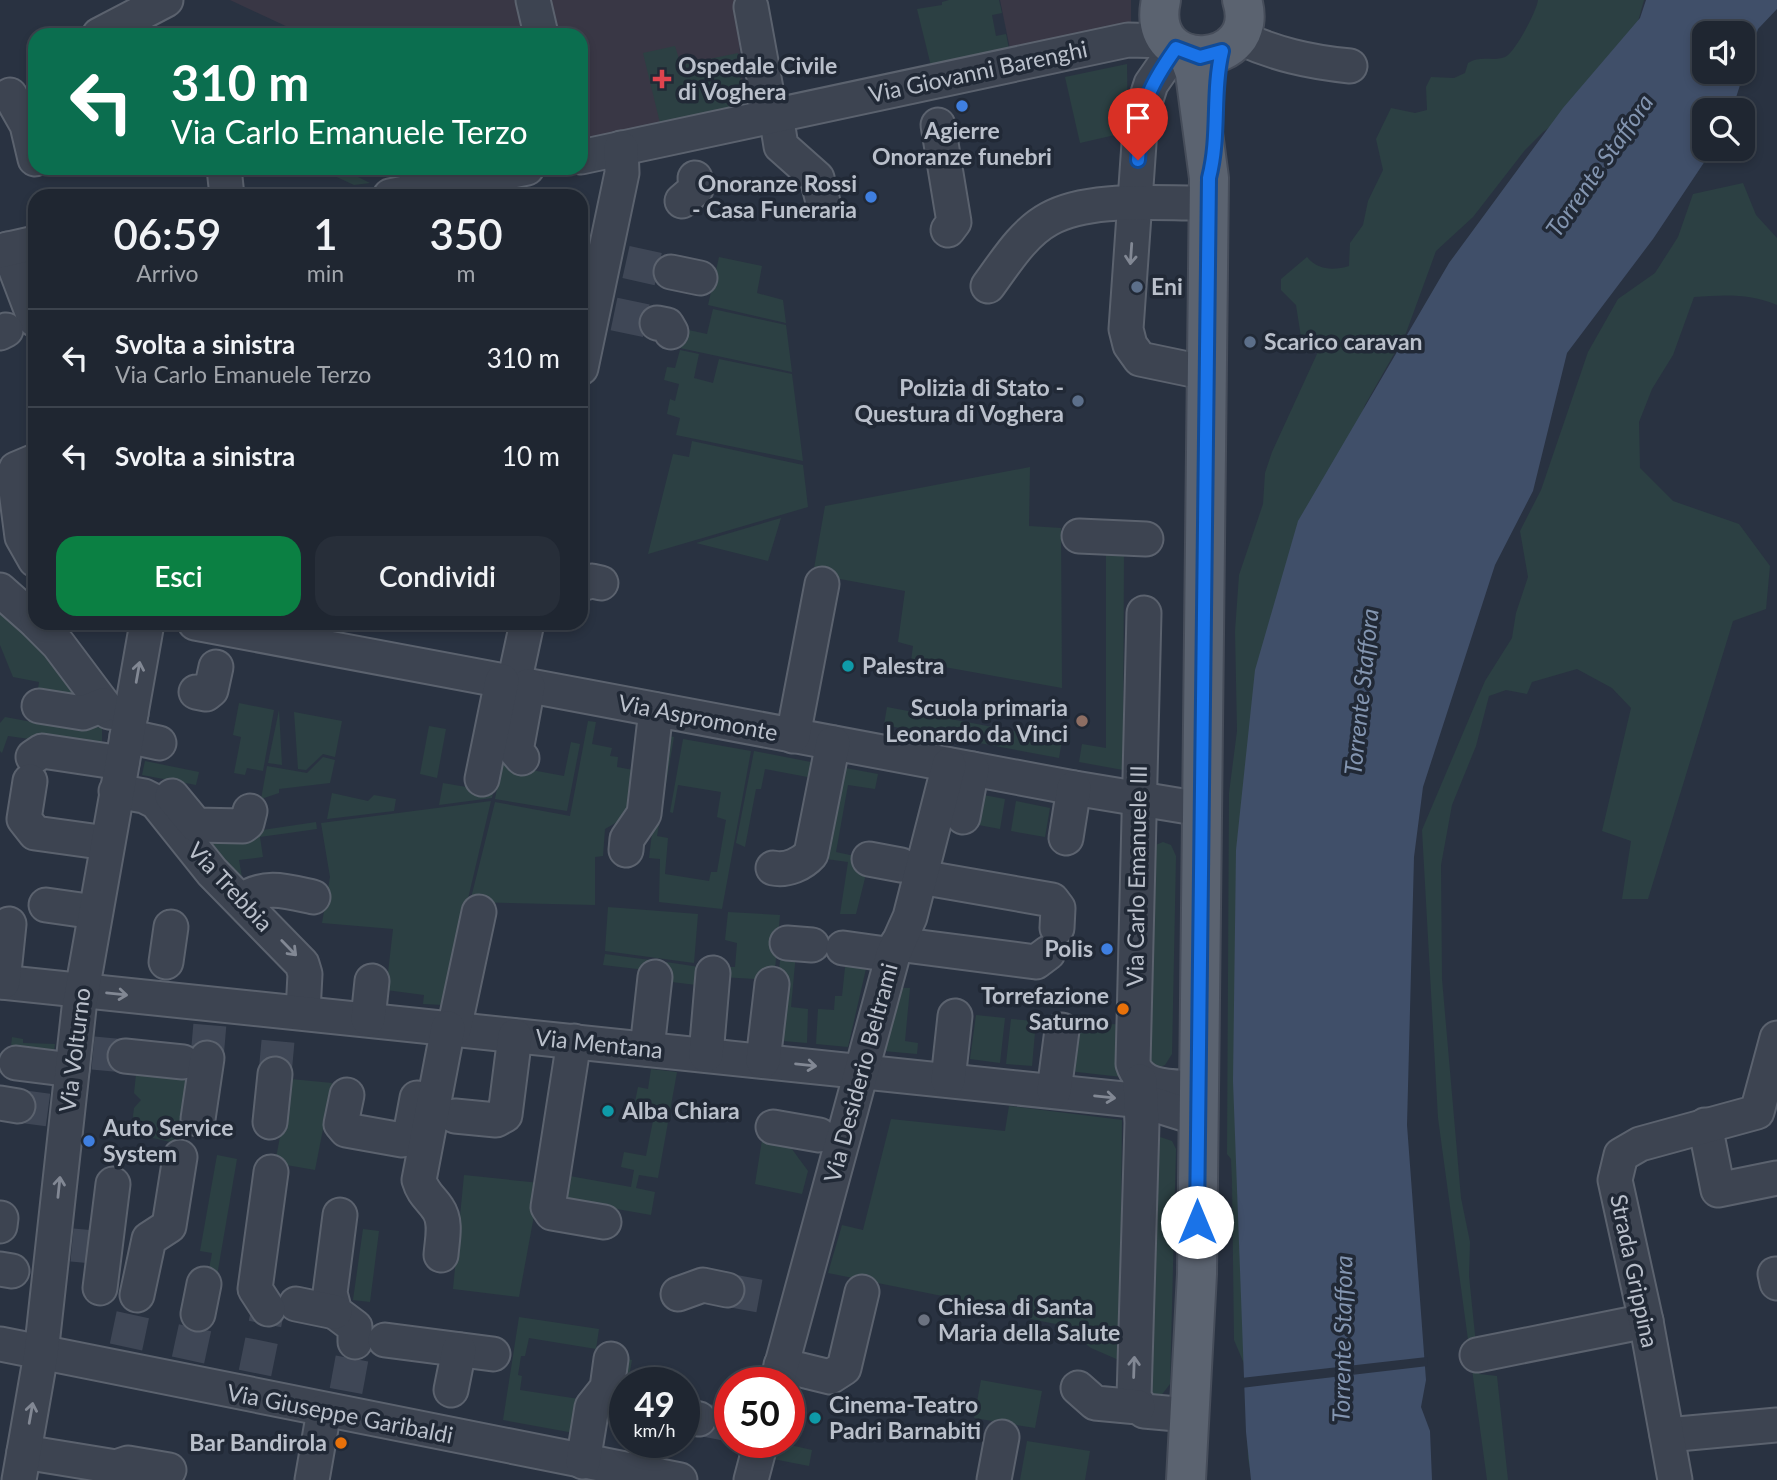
<!DOCTYPE html>
<html lang="it">
<style>
:root{--surface:#1f2631;--page:#272e39;--text:#f1f3f6;--muted:#a1a5ab;--line:#3c434d;--accent:#0b8043}
body{margin:0;font-family:Lato,sans-serif;background:var(--page);color:var(--text);height:100vh;display:flex;flex-direction:column;font-size:26px;white-space:nowrap}
*{box-sizing:border-box;margin:0}
p{font-size:23px;color:var(--muted)}
.icon{flex:none;width:38px;height:38px;fill:none;stroke:currentColor;stroke-width:2;stroke-linecap:round;stroke-linejoin:round}
.map{position:relative;flex:1;overflow:hidden}
.panel{position:absolute;left:28px;top:189px;width:560px;height:441px;display:flex;flex-direction:column;background:var(--surface);border-radius:21px;box-shadow:0 4px 10px #0003,0 0 0 2px var(--line)}
.panel>*{flex:none}
.guide{position:absolute;left:28px;top:28px;width:560px;height:147px;border-radius:21px;box-shadow:0 4px 10px #0003,0 0 0 2px var(--line);background:#0b6e4f;color:#fff;overflow:hidden}
.buttons{position:absolute;left:1692px;top:21px;display:grid;gap:14px}
.buttons a{display:grid;place-items:center;width:63px;height:63px;border-radius:14px;background:var(--surface);box-shadow:0 4px 10px #0003,0 0 0 2px var(--line);font-size:35px}
.speed{position:absolute;left:609px;top:1367px;display:flex;gap:14px;font-size:35px;font-weight:700;text-align:center}
.speed>*{display:grid;place-content:center;width:91px;height:91px;border-radius:50%;background:var(--surface);box-shadow:0 4px 10px #0003,0 0 0 2px var(--line);line-height:1}
.speed small{font-size:18px;font-weight:400}
.speed .limit{border:10px solid #d22;background:#fff;color:#111}
.pin{position:absolute;display:grid;place-items:center;width:60px;height:60px;color:#fff;margin:-72px -30px;border-radius:50% 50% 50% 0;rotate:-45deg;box-shadow:0 0 7px #0007}
.pin .icon{rotate:45deg}
.me{position:absolute;width:77px;margin:-38px;rotate:0deg;stroke-linejoin:round;filter:drop-shadow(0 0 5px #0008)}
.turn{display:flex;align-items:center;gap:24px;height:147px;padding:0 28px;font-size:32px}
.turn .icon{width:91px;height:91px;stroke-width:2.5}
.turn b{display:block;font-size:49px;line-height:60px}
.eta{display:flex;justify-content:space-evenly;align-items:center;height:119px;text-align:center}
.eta b{font-size:42px;font-weight:600;line-height:49px}
.action{display:flex;gap:14px;margin-top:auto;padding:14px 28px}
.action a{flex:1;height:80px;border-radius:21px;background:var(--accent);color:#fff;font-size:28px;font-weight:600;line-height:80px;text-align:center}
.action a+a{background:var(--page);color:var(--text)}
ul{padding:0;list-style:none}
li{display:flex;align-items:center;gap:21px;height:98px;padding:0 28px;border-top:2px solid var(--line)}
li div{flex:1}
li b{display:block;font-size:26px}
li em{font-style:normal}
.map>svg:first-child{display:block}
</style>
<div class="map">
<svg width="1777" height="1480" viewBox="0 0 1777 1480">
<rect width="100%" height="100%" fill="#293241"/>
<g fill="#393745">
<polygon points="230,0 735,0 745,106 581,140 581,35 305,35"/>
<polygon points="1000,0 1131,0 1131,24 1010,49"/>
</g>
<g fill="#2c4043">
<polygon points="949,0 999,0 1002,13 992,15 996,36 1006,34 1009,49 931,66 917,9 942,5 942,2"/>
<path d="M1538,0h106l-7,25 -62,84 -32,23 -18,18 -52,67 -37,34 -30,82 -41,72 -13,35 -100,1039 -4,-20 -3,-93 -11,-26 -2,-159 -1,-22 -4,-5 2,-361 8,-62 -2,-100 4,-56 24,-71 2,-31 7,-21 50,-109 -21,-6 -5,-32 -15,-15v-11l26,-22c11,13 26,14 42,9l1,-23 13,-18 5,-24 15,-31 -7,-31 15,-31 24,5 12,-3 -1,-23 5,-10 23,1 11,-5 3,-10c13,-8 25,-1 37,-6 9,-3 32,-46 33,-57z"/>
<polygon points="675,46 681,65 738,53 744,105 660,123 643,53"/>
<polygon points="1127,64 1128,132 1080,143 1065,77"/>
<polygon points="330,168 340,168 370,183 354,185 328,173"/>
<path d="M1743,183l13,32 21,23v67c-27,-12 -55,-10 -83,-8l-21,58 -21,34 -13,33 1,46 33,33 66,23 31,42 -4,43 -33,12 -85,278h-26l9,-58 -29,-10 29,-123 -19,-20 -35,-19 -45,13 -5,12 -21,-4 -17,6 -13,50 -24,59 -11,60 1,114 19,219 9,44 -1,34 10,98 18,2 11,104h-21l-49,-362 -16,-288 63,-149 27,-43 4,-25 12,-36 -8,-46 21,-41 47,-138 30,-53 37,-26 23,-36 15,-43z"/>
<polygon points="719,257 762,266 757,293 783,300 786,323 708,305"/>
<polygon points="713,309 786,325 792,372 680,348 684,329 707,334"/>
<polygon points="680,350 699,354 694,378 713,383 719,359 792,374 803,461 676,435 680,418 667,414 670,399 675,401 679,384 664,380 667,367 675,368"/>
<polygon points="692,441 803,465 808,507 648,554 673,454 689,457"/>
<polygon points="1030,467 1029,526 1061,528 1062,688 911,661 913,646 898,642 905,591 813,574 825,506"/>
<polygon points="781,518 768,561 696,543"/>
<polygon points="1106,546 1124,546 1123,770 1079,762 1082,744 1106,748"/>
<polygon points="0,606 45,649 86,704 37,697 39,682 13,677 0,645"/>
<polygon points="239,703 274,710 263,771 247,768 245,775 234,773 241,737 233,735"/>
<polygon points="509,707 492,798 439,805 443,783 484,790"/>
<polygon points="513,707 521,768 564,776 571,742 580,744 567,811 495,799"/>
<polygon points="887,707 1062,740 1059,758 884,725"/>
<polygon points="279,710 282,765 268,763"/>
<polygon points="294,712 342,721 335,757 323,754 306,770 298,769"/>
<polygon points="34,715 102,728 102,749 8,736 2,753 0,751 0,723 5,717 32,722"/>
<polygon points="588,721 596,722 592,744 612,748 610,756 618,757 617,767 633,770 636,811 605,829 603,856 595,857 595,905 470,902 495,802 570,816"/>
<polygon points="429,726 446,729 437,778 420,774"/>
<polygon points="664,735 674,737 657,836 668,838 665,874 709,881 711,872 717,872 726,820 717,817 721,792 678,785 673,813 670,812 683,739 751,751 722,909 659,902 660,859 649,858"/>
<polygon points="754,751 821,764 818,779 765,769 761,789 756,789 745,847 736,843"/>
<polygon points="323,757 335,760 330,783 279,789 279,793 261,799 267,766 307,773"/>
<polygon points="145,761 199,772 196,785 142,775"/>
<polygon points="835,766 878,774 875,789 848,785 836,852 864,858 867,870 856,914 840,914 848,862 826,859"/>
<polygon points="332,793 368,801 374,795 396,799 394,811 327,819"/>
<polygon points="978,794 1005,799 1000,829 973,824"/>
<polygon points="491,801 443,1005 423,1004 424,995 386,990 393,929 322,923 330,877 321,823"/>
<polygon points="1016,801 1050,808 1045,837 1011,831"/>
<polygon points="316,822 317,829 260,837 263,857 239,860 243,883 194,840"/>
<polygon points="1163,842 1171,845 1176,856 1172,1054 1165,1065 1157,1068 1141,1059 1153,846"/>
<polygon points="608,907 698,914 694,963 605,951"/>
<polygon points="728,912 780,915 774,980 721,977 722,967 735,967 737,943 725,940"/>
<polygon points="781,952 796,953 791,1007 808,1009 807,1043 771,1040"/>
<polygon points="605,954 665,962 663,972 603,965"/>
<polygon points="846,958 868,960 848,1047 816,1044 818,1009 834,1010 835,996 842,996"/>
<polygon points="666,962 706,968 705,986 663,981"/>
<polygon points="901,988 910,988 905,1041 918,1043 917,1054 883,1051"/>
<polygon points="976,1015 1005,1018 1000,1063 970,1059"/>
<polygon points="1011,1019 1036,1021 1032,1066 1006,1064"/>
<polygon points="1121,1024 1122,1077 1068,1071 1073,1025"/>
<polygon points="12,1037 23,1039 23,1043 55,1044 53,1059 10,1056"/>
<polygon points="137,1065 194,1072 179,1144 131,1133 134,1108 141,1100 134,1093"/>
<polygon points="651,1069 677,1072 658,1178 639,1175 636,1188 655,1192 651,1215 560,1199 564,1175 631,1187 634,1170 621,1167 624,1152 646,1156 655,1111 634,1107 638,1087 648,1089"/>
<polygon points="291,1079 332,1083 315,1170 275,1163"/>
<polygon points="1009,1106 1122,1120 1120,1337 981,1309 982,1304 828,1273 842,1225 863,1230 891,1119 1005,1131"/>
<polygon points="1160,1137 1172,1141 1176,1149 1170,1384 1160,1397 1150,1396 1154,1138"/>
<polygon points="762,1140 786,1141 808,1171 802,1194 755,1184"/>
<polygon points="217,1155 237,1159 217,1276 208,1275 212,1253 200,1251"/>
<polygon points="464,1175 540,1183 519,1297 453,1289"/>
<polygon points="363,1229 379,1231 370,1302 353,1300"/>
<polygon points="519,1317 599,1329 596,1349 529,1338 525,1356 521,1356 518,1375 522,1376 520,1390 579,1399 574,1433 503,1420"/>
<polygon points="1074,1331 1121,1340 1121,1361 1091,1348 1074,1335"/>
<polygon points="628,1359 632,1360 628,1382 625,1382 625,1414 618,1413"/>
<polygon points="981,1380 1042,1391 1035,1428 974,1418"/>
<polygon points="1027,1441 1090,1451 1085,1480 1020,1480"/>
<polygon points="777,1442 812,1450 809,1466 773,1459"/>
</g>
<path fill="#404f69" fill-rule="evenodd" d="M1646,0h131v9l-19,20 -26,81h-28v39h9l-60,90 -86,114 -34,138 -38,74 -72,222 -9,70 -7,268 19,255 -5,27 9,24 2,49h-181l-5,-48 -13,-351 3,-231 19,-180 43,-149 151,-258 114,-155 77,-90zM1704,33h39v39h-39z"/>
<polygon fill="#293241" points="1427,1357 1428,1366 1241,1388 1241,1378"/>
<g fill="none" stroke-linecap="round" stroke-linejoin="round">
<g stroke="#3f4756" stroke-width="33" stroke-dasharray="33 17" stroke-linecap="butt">
<polyline points="626,262 671,272"/>
<polyline points="614,314 657,323"/>
<polyline points="93,1053 125,1056"/>
<polyline points="207,1058 210,1023"/>
<polyline points="275,1074 279,1030"/>
<polyline points="18,1106 48,1110"/>
<polyline points="72,1245 94,1247"/>
<polyline points="727,1290 775,1299"/>
<polyline points="126,1347 137,1295"/>
<polyline points="188,1360 198,1314"/>
<polyline points="255,1373 268,1309"/>
<polyline points="346,1391 355,1342"/>
<polyline points="699,1419 730,1425"/>
</g>
<g stroke="#5b626e" stroke-width="37">
<g id="minor">
<polyline points="533,0 540,30"/>
<polyline points="751,7 771,116"/>
<polyline points="99,35 166,0"/>
<path d="M1238,37c37,17 71,25 112,29"/>
<polyline points="1176,48 1151,84 1141,115 1126,329 1130,345 1140,359 1207,373"/>
<polyline points="10,95 27,125 35,159"/>
<polyline points="776,115 781,146 817,178 823,202"/>
<polyline points="938,125 954,222 948,230"/>
<polyline points="581,157 1128,40 1169,41"/>
<polyline points="224,168 227,196"/>
<polyline points="390,196 527,168"/>
<polyline points="682,201 696,189 695,178"/>
<polyline points="8,249 35,320"/>
<polyline points="0,251 35,243"/>
<polyline points="671,272 700,278"/>
<path d="M988,286c17,-23 35,-53 61,-67 41,-23 113,-15 159,-16"/>
<polyline points="657,323 667,325 671,332"/>
<polyline points="0,333 6,330"/>
<polyline points="581,368 622,173 621,148"/>
<polyline points="35,461 16,469 14,475 22,537 35,560"/>
<polyline points="1079,536 1146,539"/>
<polyline points="581,584 592,581 601,583"/>
<polyline points="0,590 35,621"/>
<path d="M1144,613l-11,451c8,26 42,22 64,24"/>
<polyline points="37,623 58,644 109,712 131,714"/>
<polyline points="195,623 1074,788 1201,809"/>
<polyline points="514,683 527,623"/>
<polyline points="196,692 206,694 211,690 216,667"/>
<polyline points="39,706 83,713 103,705"/>
<polyline points="127,736 159,743"/>
<polyline points="793,736 822,584"/>
<polyline points="33,757 42,751 122,763"/>
<polyline points="522,758 516,751 528,686"/>
<polyline points="482,779 502,681"/>
<polyline points="30,781 24,819 35,833 107,843"/>
<polyline points="116,791 144,796 156,802 212,872 302,964 305,974 303,1012"/>
<polyline points="172,796 196,825 243,826 247,823 250,811"/>
<polyline points="963,817 972,769"/>
<polyline points="1066,838 1074,788"/>
<polyline points="626,850 627,839 644,814 656,710"/>
<polyline points="869,859 901,865"/>
<path d="M773,868c14,3 29,-4 38,-14l22,-111"/>
<polyline points="920,877 1052,900 1058,908 1057,928"/>
<path d="M241,901c23,-17 45,-10 72,-4"/>
<polyline points="46,905 95,912"/>
<polyline points="787,943 812,945"/>
<polyline points="897,944 1036,962 1048,953"/>
<polyline points="843,948 893,955"/>
<polyline points="166,962 171,927"/>
<polyline points="0,982 1143,1101 1197,1118"/>
<polyline points="3,982 9,924"/>
<polyline points="368,1019 372,981"/>
<polyline points="454,1029 479,912"/>
<polyline points="574,1041 548,1207 552,1213 604,1222"/>
<polyline points="647,1049 655,977"/>
<polyline points="706,1055 713,973"/>
<polyline points="125,1056 183,1062"/>
<polyline points="763,1061 772,984"/>
<polyline points="16,1063 72,1070"/>
<polyline points="948,1080 955,1016"/>
<polyline points="1140,1081 1142,1123 1134,1398 1144,1411 1188,1415"/>
<polyline points="1054,1091 1062,1030"/>
<polyline points="347,1095 341,1124 346,1130 402,1140 410,1135 417,1098"/>
<polyline points="0,1103 18,1106"/>
<polyline points="455,1116 496,1120 505,1115 515,1036"/>
<polyline points="198,1119 207,1058"/>
<polyline points="270,1122 275,1074"/>
<polyline points="1705,1125 1718,1190 1777,1178"/>
<polyline points="773,1127 819,1135"/>
<polyline points="340,1215 330,1293 335,1312 355,1327 355,1342"/>
<polyline points="0,1226 1,1218"/>
<path d="M441,1255c1,-15 6,-33 -3,-46 -7,-11 -15,-15 -19,-29l29,-152"/>
<polyline points="0,1269 12,1271"/>
<polyline points="1775,1274 1777,1283"/>
<polyline points="100,1288 113,1184"/>
<polyline points="678,1294 703,1285 727,1290"/>
<polyline points="137,1295 149,1239 169,1226 180,1157"/>
<polyline points="296,1304 335,1312"/>
<polyline points="268,1309 255,1289 271,1172"/>
<polyline points="198,1314 204,1284"/>
<polyline points="385,1340 493,1354"/>
<polyline points="0,1344 680,1480"/>
<polyline points="1477,1355 1646,1321"/>
<polyline points="781,1365 830,1377 844,1368 862,1292"/>
<polyline points="777,1382 893,955 910,917 949,765"/>
<polyline points="1078,1388 1095,1403 1138,1407"/>
<polyline points="451,1390 459,1350"/>
<polyline points="684,1416 699,1419"/>
<polyline points="1667,1435 1777,1425"/>
<polyline points="24,1452 116,1467 128,1463 169,1470"/>
<polyline points="583,1462 592,1407 607,1388 611,1359"/>
<polyline points="19,1480 41,1354 79,1008 147,623"/>
<polyline points="312,1480 324,1411"/>
<polyline points="751,1480 761,1442"/>
<polyline points="994,1480 1002,1437"/>
<polyline points="1675,1480 1646,1321 1615,1180 1621,1155 1640,1144 1757,1112 1777,1038"/>
</g>
</g>
<g stroke="#464d5a" stroke-width="42">
<g id="major">
<path d="M1161,0c-17,78 103,69 81,0"/>
<polyline points="1186,1480 1197,1274 1209,178 1195,73 1188,54"/>
</g>
</g>
<use href="#minor" stroke="#3d4451" stroke-width="33"/>
<use href="#major" stroke="#5b6370" stroke-width="38"/>
</g>
<defs><path id="oneway-shaft" d="M-6 0H5M1.5-3L5.5 0L1.5 3" fill="none" stroke-width="1.6" stroke-linecap="round" stroke-linejoin="round" transform="scale(1.75)"/></defs>
<g stroke="#828894">
<use href="#oneway-shaft" transform="translate(1131 254) rotate(94)"/>
<use href="#oneway-shaft" transform="translate(138 672) rotate(-80)"/>
<use href="#oneway-shaft" transform="translate(289 948) rotate(46)"/>
<use href="#oneway-shaft" transform="translate(117 994) rotate(6)"/>
<use href="#oneway-shaft" transform="translate(806 1065) rotate(6)"/>
<use href="#oneway-shaft" transform="translate(1105 1097) rotate(6)"/>
<use href="#oneway-shaft" transform="translate(59 1187) rotate(-84)"/>
<use href="#oneway-shaft" transform="translate(1134 1367) rotate(-88)"/>
<use href="#oneway-shaft" transform="translate(31 1413) rotate(-80)"/>
</g>
<g fill="none" stroke-linecap="round" stroke-linejoin="round">
<g stroke="#114b97" stroke-width="18">
<path id="route" d="M1138,160c4,-54 6,-67 38,-112l24,9 22,-6c-10,42 -2,84 -13,127l-12,1044"/>
</g>
<use href="#route" stroke="#1a73e8" stroke-width="12"/>
</g>
<path fill="#e0444e" stroke="#212936" stroke-width="2.5" d="M658.5 68.5h7v7h7v7h-7v7h-7v-7h-7v-7h7z"/>
<g fill="#3f7fe0" stroke="#212936" stroke-width="2.5">
<circle cx="962" cy="106" r="7"/>
<circle cx="871" cy="197" r="7"/>
<circle cx="1107" cy="949" r="7"/>
<circle cx="89" cy="1141" r="7"/>
</g>
<g fill="#5c6f8a" stroke="#212936" stroke-width="2.5">
<circle cx="1137" cy="287" r="7"/>
<circle cx="1250" cy="342" r="7"/>
<circle cx="1078" cy="401" r="7"/>
</g>
<g fill="#0f9aa8" stroke="#212936" stroke-width="2.5">
<circle cx="848" cy="666" r="7"/>
<circle cx="608" cy="1111" r="7"/>
<circle cx="815" cy="1418" r="7"/>
</g>
<circle fill="#8d6e63" stroke="#212936" stroke-width="2.5" cx="1082" cy="721" r="7"/>
<g fill="#e8710a" stroke="#212936" stroke-width="2.5">
<circle cx="1123" cy="1009" r="7"/>
<circle cx="341" cy="1443" r="7"/>
</g>
<circle fill="#6b7280" stroke="#212936" stroke-width="2.5" cx="924" cy="1320" r="7"/>
<g text-anchor="middle" stroke-width="7" stroke-linejoin="round" paint-order="stroke">
<g font-size="23" font-weight="bold" fill="#bac0cb" stroke="#212936" text-anchor="start">
<text x="678" y="74">Ospedale Civile<tspan x="678" dy="26">di Voghera</tspan></text>
<text x="962" y="139" text-anchor="middle">Agierre<tspan x="962" dy="26">Onoranze funebri</tspan></text>
<text x="857" y="192" text-anchor="end">Onoranze Rossi<tspan x="857" dy="26">- Casa Funeraria</tspan></text>
<text x="1151" y="295">Eni</text>
<text x="1264" y="350">Scarico caravan</text>
<text x="1064" y="396" text-anchor="end">Polizia di Stato -<tspan x="1064" dy="26">Questura di Voghera</tspan></text>
<text x="862" y="674">Palestra</text>
<text x="1068" y="716" text-anchor="end">Scuola primaria<tspan x="1068" dy="26">Leonardo da Vinci</tspan></text>
<text x="1093" y="957" text-anchor="end">Polis</text>
<text x="1109" y="1004" text-anchor="end">Torrefazione<tspan x="1109" dy="26">Saturno</tspan></text>
<text x="622" y="1119">Alba Chiara</text>
<text x="103" y="1136">Auto Service<tspan x="103" dy="26">System</tspan></text>
<text x="938" y="1315">Chiesa di Santa<tspan x="938" dy="26">Maria della Salute</tspan></text>
<text x="829" y="1413">Cinema-Teatro<tspan x="829" dy="26">Padri Barnabiti</tspan></text>
<text x="327" y="1451" text-anchor="end">Bar Bandirola</text>
</g>
<g font-size="23" fill="#bac0cb" stroke="#212936">
<text transform="translate(978 72) rotate(-12)" y="8">Via Giovanni Barenghi</text>
<text transform="translate(698 718) rotate(11)" y="8">Via Aspromonte</text>
<text transform="translate(1137 876) rotate(-89)" y="8">Via Carlo Emanuele III</text>
<text transform="translate(230 887) rotate(47)" y="8">Via Trebbia</text>
<text transform="translate(599 1044) rotate(6)" y="8">Via Mentana</text>
<text transform="translate(75 1050) rotate(-83)" y="8">Via Volturno</text>
<text transform="translate(861 1073) rotate(-75)" y="8">Via Desiderio Beltrami</text>
<text transform="translate(1634 1271) rotate(78)" y="8">Strada Grippina</text>
<text transform="translate(340 1414) rotate(11)" y="8">Via Giuseppe Garibaldi</text>
</g>
<g font-size="24" font-style="italic" fill="#8395b0" stroke="#212936">
<text transform="translate(1600 166) rotate(-55)" y="8">Torrente Staffora</text>
<text transform="translate(1362 692) rotate(-84)" y="8">Torrente Staffora</text>
<text transform="translate(1343 1339) rotate(-89)" y="8">Torrente Staffora</text>
</g>
</g>
</svg>
<div class="buttons">
<a><svg class="icon" aria-label="sound" viewBox="0 0 24 24"><path d="M4 9h4l5-4v14l-5-4H4zM17 9q2 3 0 6"/></svg></a>
<a><svg class="icon" aria-label="search" viewBox="0 0 24 24"><circle cx="10" cy="10" r="6"/><path d="M15 15l6 6"/></svg></a>
</div>
<div class="speed"><div>49<small>km/h</small></div><div class="limit">50</div></div>
<div class="pin" style="left:1138px;top:160px;background:#d93025"><svg class="icon" aria-label="arrive" viewBox="0 0 24 24"><path d="M6 21V4h12l-3 4 3 4H6"/></svg></div>
<svg class="me" style="left:1197px;top:1222px" viewBox="-20 -20 40 40"><circle r="19" fill="#fff"/><path d="M0-13L10 11 0 6-10 11z" fill="#1a73e8"/></svg>
<div class="guide">
<div class="turn"><svg class="icon" aria-label="left" viewBox="0 0 24 24"><path d="M17 20v-9H6M10 6l-5 5 5 5"/></svg><div><b>310 m</b>Via Carlo Emanuele Terzo</div></div>
</div>
<section class="panel">
<div class="eta">
<div><b>06:59</b><p>Arrivo</p></div>
<div><b>1</b><p>min</p></div>
<div><b>350</b><p>m</p></div>
</div>
<ul>
<li><svg class="icon" aria-label="left" viewBox="0 0 24 24"><path d="M17 20v-9H6M10 6l-5 5 5 5"/></svg><div><b>Svolta a sinistra</b><p>Via Carlo Emanuele Terzo</p></div><em>310 m</em></li>
<li><svg class="icon" aria-label="left" viewBox="0 0 24 24"><path d="M17 20v-9H6M10 6l-5 5 5 5"/></svg><div><b>Svolta a sinistra</b></div><em>10 m</em></li>
</ul>
<div class="action"><a>Esci</a><a>Condividi</a></div>
</section>
</div>
